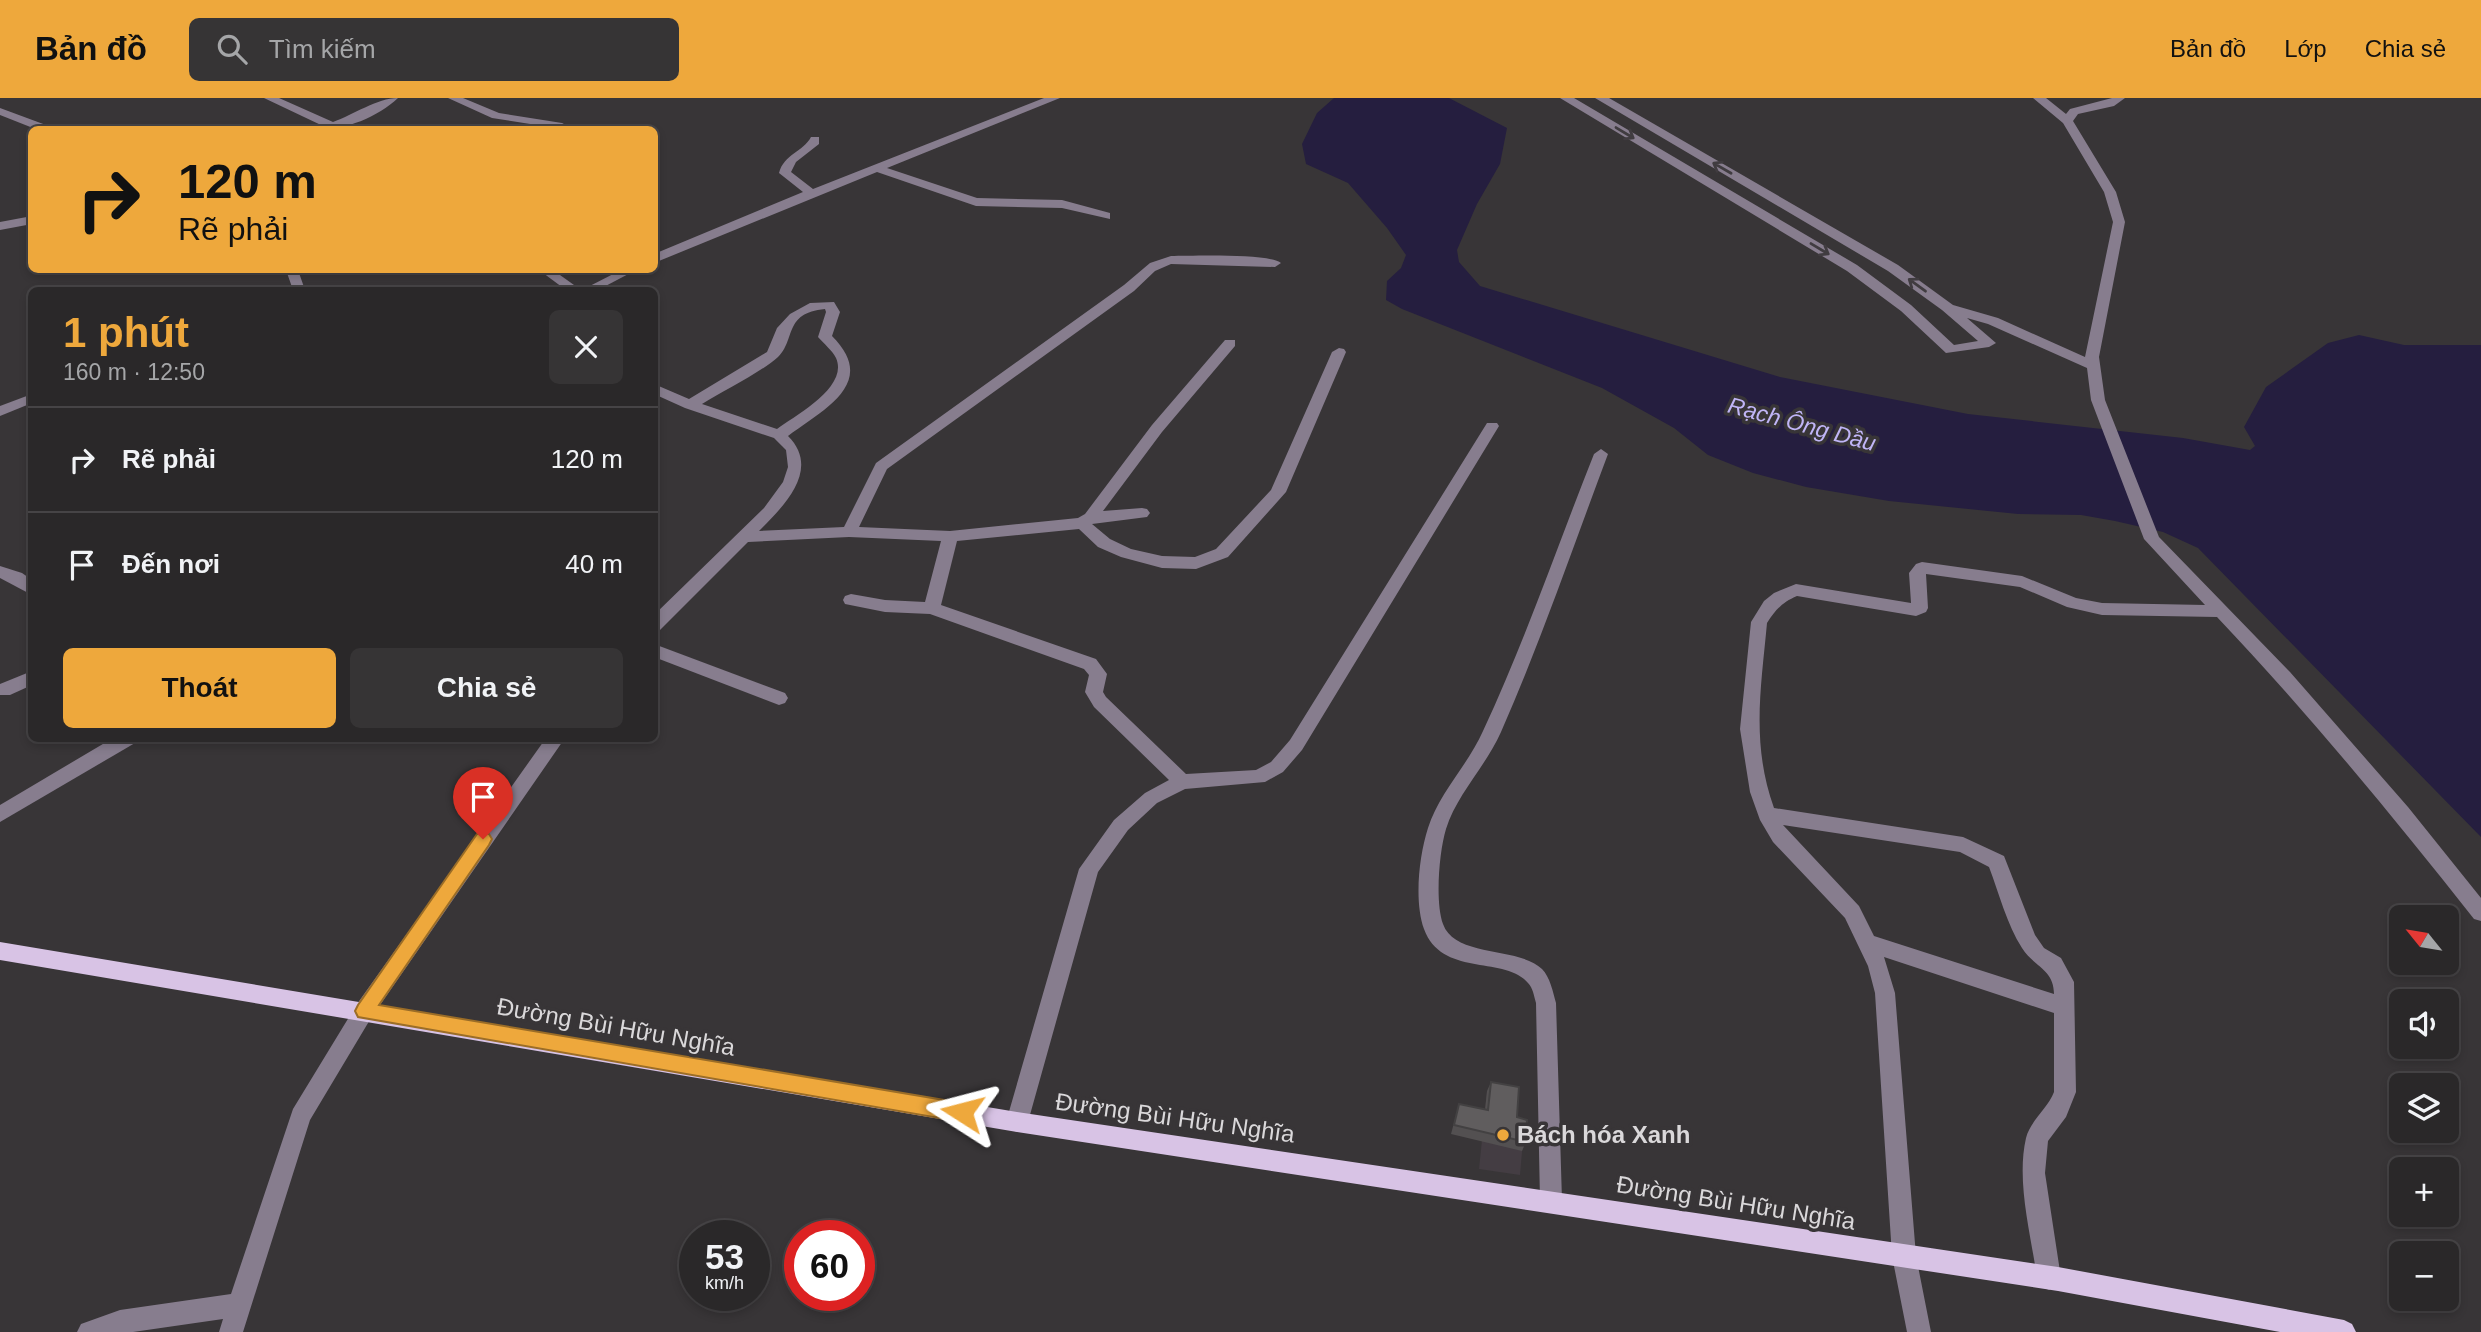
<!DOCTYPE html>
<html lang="vi">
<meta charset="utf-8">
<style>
:root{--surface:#2a2829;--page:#363435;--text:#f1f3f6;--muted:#a5a6a8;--line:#464446;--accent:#eea83c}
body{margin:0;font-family:Arial,sans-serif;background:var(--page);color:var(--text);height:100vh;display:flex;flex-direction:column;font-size:26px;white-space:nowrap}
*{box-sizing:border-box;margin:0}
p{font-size:23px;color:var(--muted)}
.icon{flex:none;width:38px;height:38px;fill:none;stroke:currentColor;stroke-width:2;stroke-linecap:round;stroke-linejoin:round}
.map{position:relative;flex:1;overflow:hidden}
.drawer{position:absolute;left:28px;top:189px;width:630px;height:455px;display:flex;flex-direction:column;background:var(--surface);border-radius:10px;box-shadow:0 4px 10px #0003,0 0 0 2px var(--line)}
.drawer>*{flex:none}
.hud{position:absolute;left:28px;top:28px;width:630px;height:147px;border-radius:10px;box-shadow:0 4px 10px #0003,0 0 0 2px var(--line);background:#eea83c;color:#111;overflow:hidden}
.needle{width:46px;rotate:300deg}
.buttons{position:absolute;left:2389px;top:807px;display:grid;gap:14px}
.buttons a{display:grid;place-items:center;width:70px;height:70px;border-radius:10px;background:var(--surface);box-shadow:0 4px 10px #0003,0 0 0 2px var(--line);font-size:35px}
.speed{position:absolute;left:679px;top:1122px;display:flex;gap:14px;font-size:35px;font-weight:700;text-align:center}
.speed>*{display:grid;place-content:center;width:91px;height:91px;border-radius:50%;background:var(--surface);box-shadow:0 4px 10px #0003,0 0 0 2px var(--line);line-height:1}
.speed small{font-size:18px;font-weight:400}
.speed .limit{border:10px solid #d22;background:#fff;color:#111}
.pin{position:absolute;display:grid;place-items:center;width:60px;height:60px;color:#fff;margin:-72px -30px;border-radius:50% 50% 50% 0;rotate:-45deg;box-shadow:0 0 7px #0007}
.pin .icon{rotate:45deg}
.me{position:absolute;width:77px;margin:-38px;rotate:279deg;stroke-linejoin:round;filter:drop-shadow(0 0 5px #0008)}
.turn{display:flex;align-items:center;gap:24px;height:147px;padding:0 35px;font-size:32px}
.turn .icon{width:91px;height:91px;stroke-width:2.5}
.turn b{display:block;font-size:49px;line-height:60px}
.round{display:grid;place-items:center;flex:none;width:74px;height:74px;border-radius:10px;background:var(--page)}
.summary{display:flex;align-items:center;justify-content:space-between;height:119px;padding:0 35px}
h1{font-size:42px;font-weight:600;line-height:52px;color:var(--accent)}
.primary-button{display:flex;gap:14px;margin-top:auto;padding:14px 35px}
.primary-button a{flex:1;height:80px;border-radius:10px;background:var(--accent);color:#111;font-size:28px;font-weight:600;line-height:80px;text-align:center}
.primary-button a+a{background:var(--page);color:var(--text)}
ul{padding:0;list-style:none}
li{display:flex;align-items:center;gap:21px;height:105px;padding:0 35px;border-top:2px solid var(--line)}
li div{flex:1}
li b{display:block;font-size:26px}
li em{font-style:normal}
header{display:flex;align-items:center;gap:42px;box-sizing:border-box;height:98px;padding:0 35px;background:var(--accent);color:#111}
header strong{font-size:33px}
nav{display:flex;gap:38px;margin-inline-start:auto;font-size:24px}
.search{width:490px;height:63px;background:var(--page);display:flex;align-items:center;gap:18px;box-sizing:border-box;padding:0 24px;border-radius:10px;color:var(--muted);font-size:26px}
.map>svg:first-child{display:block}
</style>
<header>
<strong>Bản đồ</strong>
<div class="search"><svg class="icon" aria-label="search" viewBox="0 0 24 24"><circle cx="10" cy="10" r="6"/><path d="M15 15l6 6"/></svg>Tìm kiếm</div>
<nav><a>Bản đồ</a><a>Lớp</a><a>Chia sẻ</a></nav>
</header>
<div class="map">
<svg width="2481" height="1234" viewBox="0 0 2481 1234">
<rect width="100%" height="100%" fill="#383537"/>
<polygon fill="#443d43" points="1487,993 1516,999 1513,1028 1524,1031 1520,1077 1479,1071"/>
<polygon fill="#251e3f" points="1334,0 1449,0 1507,30 1500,66 1477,106 1457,152 1459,164 1480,188 1780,279 1968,316 2183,340 2250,352 2255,348 2244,329 2266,289 2328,245 2359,237 2404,247 2481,247 2481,739 2198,450 2163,434 2115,423 2081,417 2018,416 1889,403 1806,389 1753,375 1708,357 1674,330 1602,290 1402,211 1386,202 1387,183 1401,170 1406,157 1387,130 1348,85 1306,66 1302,46 1317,15"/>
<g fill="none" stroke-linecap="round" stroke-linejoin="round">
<g fill="#877d8e" fill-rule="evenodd">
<path d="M264,0h15l54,24c20,-7 44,-24 65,-24 -20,19 -53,32 -80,32l5,-4z"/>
<polygon points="448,0 463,0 499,15 562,25 568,28 562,31 492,20"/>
<path d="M1044,0h16l-173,70 90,30 85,2 48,13v6l-48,-11 -86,-2 -99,-34 -223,91v-9l149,-62 -24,-19c5,-19 24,-21 32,-36h8v7l-23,18 -5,10 22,17z"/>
<path d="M1560,0h14l283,167 54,40 43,40 24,-4 -36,-31 -54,-39 -293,-173h14l289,167 55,40 45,13 87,39 28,-135 -9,-30 -41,-69 -30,-25h13l20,16 4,-5 42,-11h13l-11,8 -36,8 -5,7 43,71 9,30 -26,135 6,43 54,137 131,135 118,135 73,91v23l-7,-2c-82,-104 -166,-206 -257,-302l-115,-2 -35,-8 -47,-20 -94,-13 2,34 -2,4 -10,4 -119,-20c-14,6 -21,13 -30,27 -6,65 -16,121 7,185l189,29 41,19 31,79 9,13 17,10 13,24 2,110 -10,25 -18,24 -3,32 16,105 -4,8 -8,4 -8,-4 -4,-8c-6,-44 -21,-96 -11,-140 4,-17 22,-30 28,-46v-79l-170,-56 11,36 21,263 15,76h-24l-15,-76 -17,-263 -7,-27 -23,-48 -72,-76 -13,-22 -10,-28 -10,-63 11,-107 13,-21 10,-8 22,-9 115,19 -2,-30 7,-9 6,-2 100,14 54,22 26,5 103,2 -61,-66 -53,-139 -4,-32 -99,-44 -21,-6 29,25 -7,4 -43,6 -45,-42 -54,-40zM1783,727l177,27 29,15c10,26 18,58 33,81 12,19 32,21 32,46l-180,-58 -15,-30z"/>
<polygon points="0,10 54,30 55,32 38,32 0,17"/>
<polygon points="32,118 32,126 0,132 0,124"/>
<path d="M1171,158c20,0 98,-3 110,7l-6,4 -104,-3 -16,7 -21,20 -247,178 -28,58 91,4 128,-13 7,-4 67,-89 73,-85h10v6l-73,86 -59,79 39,-3 5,1 3,4 -3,4 -55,7 18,15 21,10 31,7 33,1 21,-8 55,-59 61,-138 7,-4 5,1 2,3 -60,140 -58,65 -32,12 -34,-1 -41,-11 -23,-10 -19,-18 -122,12 -16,64 155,54 11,15 -4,18 3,5 80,77 70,-4 15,-8 19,-22 197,-317h10l2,3 -197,324 -19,22 -18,10 -80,7 -28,14 -29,27 -30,42 -70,250 -3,7 -8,3 -8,-3 -3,-7 73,-253 35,-49 31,-27 24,-13 -75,-73 -9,-15 4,-17 -5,-6 -154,-55 -45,-2 -40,-8 -2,-4 2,-4 6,-2 34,6 40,2 16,-61 -92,-4 -101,5 -88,88 -6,2v-17l110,-107 19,-26 5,-15 -2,-17 -12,-12 -89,-30 -31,-14v-10l35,15 78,-47 10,-24 13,-14 20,-11 24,-1 6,10 -8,24c47,47 -8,73 -44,100 33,33 -3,69 -29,95l85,-4 32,-64 248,-178 26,-22zM825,211l1,3 -8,25c6,7 14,13 18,21 13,29 -40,57 -59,71l-75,-25c21,-13 58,-31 76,-47 18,-17 5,-44 47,-48z"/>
<polygon points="286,172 298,172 305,192 293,192"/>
<polygon points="539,172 553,172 581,192 566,192"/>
<polygon points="621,172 636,172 598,192 582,192"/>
<polygon points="32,296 32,305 0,318 0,308"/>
<path d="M1601,351l7,5c-35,93 -67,187 -107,278 -15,34 -44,62 -55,97 -7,23 -11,73 -3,95 12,34 75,22 99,45 8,8 11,23 14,34l6,197 -3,8 -8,3 -8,-3 -3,-8 -4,-197c-2,-7 -3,-15 -8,-20 -23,-28 -86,-5 -104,-54 -10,-28 -5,-73 4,-101 11,-35 40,-63 55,-97 42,-90 74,-184 111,-277z"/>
<polygon points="0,468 22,475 32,482 32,497 0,480"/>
<polygon points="654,546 785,595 788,600 785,605 779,607 654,559"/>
<polygon points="32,573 32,587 10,597 0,597 0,586"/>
<polygon points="113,640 138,640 135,645 0,724 0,707"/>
<polygon points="546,640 565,640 371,920 310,1022 243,1234 219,1234 223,1221 133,1234 77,1234 81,1226 120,1212 231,1196 293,1011 357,906"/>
</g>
<polygon fill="#d8c3e5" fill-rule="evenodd" points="0,844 1017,1014 2058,1169 2344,1222 2352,1226 2356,1234 2280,1234 2058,1193 1017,1034 0,862"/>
</g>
<polygon fill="#535051" points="1491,984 1517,1019 1526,1044 1522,1053 1451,1036 1459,1006 1485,1012 1487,993"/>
<polygon fill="#605d5e" stroke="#434142" stroke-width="2" points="1491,984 1519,989 1517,1019 1527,1022 1526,1044 1454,1027 1459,1006 1488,1012"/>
<defs><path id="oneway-shaft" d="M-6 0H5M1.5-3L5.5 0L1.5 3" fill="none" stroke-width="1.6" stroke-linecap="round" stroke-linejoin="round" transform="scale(1.75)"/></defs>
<g stroke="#403c40">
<use href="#oneway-shaft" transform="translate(1625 35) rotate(31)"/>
<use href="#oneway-shaft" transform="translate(1722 70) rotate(-150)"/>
<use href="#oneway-shaft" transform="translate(1820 151) rotate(31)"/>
<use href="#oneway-shaft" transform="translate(1917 187) rotate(-144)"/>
</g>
<polygon fill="#eea83c" stroke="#9b6d27" stroke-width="2" points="483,734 489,736 492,741 489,747 379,907 962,1005 969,1008 972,1014 969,1021 962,1024 358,919 355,913 358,907 477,736"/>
<circle fill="#eea83c" stroke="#383537" stroke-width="2.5" cx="1503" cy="1037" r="7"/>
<g text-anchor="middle" stroke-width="7" stroke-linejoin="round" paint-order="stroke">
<g font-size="23" font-style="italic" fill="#c0b5f6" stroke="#383537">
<text transform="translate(1802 326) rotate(15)" y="8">Rạch Ông Dầu</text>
</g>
<g font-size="24" fill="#dad8da" stroke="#383537">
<text transform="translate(616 929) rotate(10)" y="8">Đường Bùi Hữu Nghĩa</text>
<text transform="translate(1175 1020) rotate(8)" y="8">Đường Bùi Hữu Nghĩa</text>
<text transform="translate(1736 1105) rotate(9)" y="8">Đường Bùi Hữu Nghĩa</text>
</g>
<g font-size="24" font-weight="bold" fill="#dad8da" stroke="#383537" text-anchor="start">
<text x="1517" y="1045">Bách hóa Xanh</text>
</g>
</g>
</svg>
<div class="buttons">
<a><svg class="needle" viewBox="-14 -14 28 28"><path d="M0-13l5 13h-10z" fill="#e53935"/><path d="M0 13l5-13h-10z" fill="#a5a6a8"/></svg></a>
<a><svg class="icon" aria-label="sound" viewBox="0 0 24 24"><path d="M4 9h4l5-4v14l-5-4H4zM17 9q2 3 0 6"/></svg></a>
<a><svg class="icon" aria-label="layers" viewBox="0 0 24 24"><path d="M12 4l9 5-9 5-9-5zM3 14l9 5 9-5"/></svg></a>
<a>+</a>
<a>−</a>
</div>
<div class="speed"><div>53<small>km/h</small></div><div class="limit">60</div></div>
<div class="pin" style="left:483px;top:741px;background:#d93025"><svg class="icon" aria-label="arrive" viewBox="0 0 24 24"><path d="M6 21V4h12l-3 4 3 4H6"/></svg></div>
<svg class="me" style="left:962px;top:1014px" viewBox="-20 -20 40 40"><path d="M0-17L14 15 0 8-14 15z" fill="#eea83c" stroke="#fff" stroke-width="4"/></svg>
<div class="hud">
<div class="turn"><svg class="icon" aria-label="right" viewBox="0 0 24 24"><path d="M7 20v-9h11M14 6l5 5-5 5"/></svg><div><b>120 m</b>Rẽ phải</div></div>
</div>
<section class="drawer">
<div class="summary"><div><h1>1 phút</h1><p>160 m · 12:50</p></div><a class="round"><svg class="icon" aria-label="close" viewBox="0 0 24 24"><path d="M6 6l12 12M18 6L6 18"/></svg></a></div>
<ul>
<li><svg class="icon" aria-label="right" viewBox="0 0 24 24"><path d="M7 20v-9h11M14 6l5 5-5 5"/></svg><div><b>Rẽ phải</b></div><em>120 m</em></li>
<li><svg class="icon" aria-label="arrive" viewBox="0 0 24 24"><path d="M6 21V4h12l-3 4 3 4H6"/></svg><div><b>Đến nơi</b></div><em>40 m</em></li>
</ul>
<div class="primary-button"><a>Thoát</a><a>Chia sẻ</a></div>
</section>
</div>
